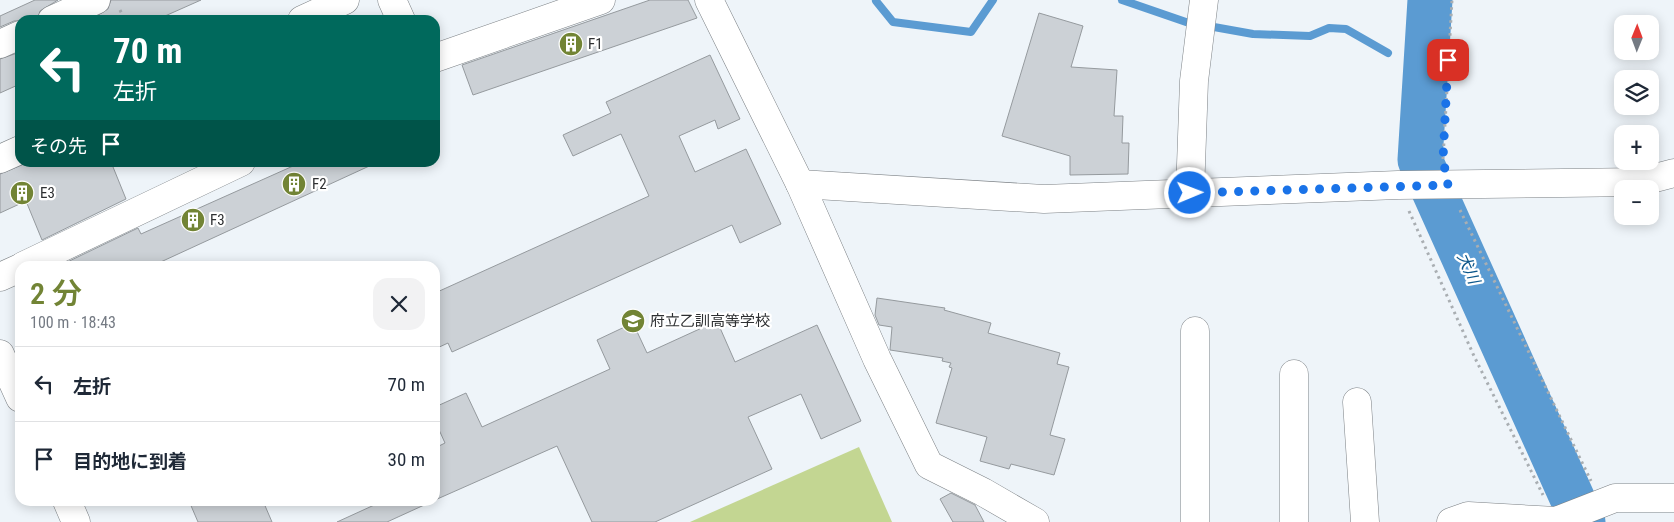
<!DOCTYPE html>
<html lang="ja">
<meta charset="utf-8">
<style>
:root{--surface:#fff;--page:#f2f2f3;--text:#1f2937;--muted:#747a83;--line:#e0e1e3;--accent:#728435}
body{margin:0;font-family:"Roboto Condensed","Noto Sans JP",sans-serif;background:var(--page);color:var(--text);height:100vh;display:flex;flex-direction:column;font-size:19px;white-space:nowrap}
*{box-sizing:border-box;margin:0}
p{font-size:16px;color:var(--muted)}
.icon{flex:none;width:28px;height:28px;fill:none;stroke:currentColor;stroke-width:2;stroke-linecap:round;stroke-linejoin:round}
.map{position:relative;flex:1;overflow:hidden}
.side{position:absolute;left:15px;top:261px;width:425px;height:245px;display:flex;flex-direction:column;background:var(--surface);border-radius:15px;box-shadow:0 2px 12px #0003}
.side>*{flex:none}
.banner{position:absolute;left:15px;top:15px;width:425px;height:152px;border-radius:15px;box-shadow:0 2px 12px #0003;background:#00695c;color:#fff;overflow:hidden}
.needle{width:32px;rotate:1deg}
.tools{position:absolute;left:1614px;top:15px;display:grid;gap:10px}
.tools a{display:grid;place-items:center;width:45px;height:45px;border-radius:10px;background:var(--surface);box-shadow:0 2px 12px #0003;font-size:25px}
.pin{position:absolute;display:grid;place-items:center;width:42px;height:42px;color:#fff;margin:-21px;border-radius:10px;box-shadow:0 2px 8px #0006}
.me{position:absolute;width:55px;margin:-28px;rotate:89deg;stroke-linejoin:round;filter:drop-shadow(0 0 4px #0008)}
.turn{display:flex;align-items:center;gap:18px;height:105px;padding:0 15px;font-size:22px}
.turn .icon{width:65px;height:65px;stroke-width:2.5}
.turn b{display:block;font-size:35px;line-height:42px}
.then{display:flex;align-items:center;height:48px;padding:0 15px;background:#0003;gap:10px;font-size:19px}
.round{display:grid;place-items:center;flex:none;width:52px;height:52px;border-radius:15px;background:var(--page)}
.overview{display:flex;align-items:center;justify-content:space-between;height:85px;padding:0 15px}
h1{font-size:30px;font-weight:600;line-height:38px;color:var(--accent)}
ul{padding:0;list-style:none}
li{display:flex;align-items:center;gap:15px;height:75px;padding:0 15px;border-top:1px solid var(--line)}
li div{flex:1}
li b{display:block;font-size:19px}
li em{font-style:normal}
.map>svg:first-child{display:block}
</style>
<div class="map">
<svg width="1674" height="522" viewBox="0 0 1674 522">
<rect width="100%" height="100%" fill="#eef4f9"/>
<polygon fill="#c3d692" points="859,447 892,522 690,522"/>
<g fill="none" stroke-linecap="round" stroke-linejoin="round">
<g stroke="#5b9bd2" stroke-width="8">
<polyline points="1122,0 1186,22 1253,34 1310,36 1329,28 1346,29 1388,53"/>
<polyline points="876,1 893,22 971,32 993,0"/>
</g>
<polyline stroke="#5b9bd2" stroke-width="45" points="1430,0 1420,160 1583,522"/>
</g>
<g fill="#ccd1d6" stroke="#959a9e">
<polygon points="35,0 58,0 40,11 37,20 14,21 0,27 0,16"/>
<polygon points="111,0 201,0 156,20 90,20 108,9"/>
<polygon points="650,0 688,0 697,18 473,95 462,65"/>
<polygon points="1039,13 1083,26 1071,67 1117,70 1114,116 1123,116 1122,143 1129,143 1128,174 1070,175 1070,156 1002,136"/>
<polygon points="20,52 20,84 0,93 0,59"/>
<polygon points="710,55 740,119 718,129 715,120 679,136 695,172 746,149 781,224 740,243 732,225 452,352 448,343 435,349 435,293 649,196 621,134 573,156 563,135 611,113 606,102"/>
<polygon points="29,162 111,162 126,199 42,240 26,201 0,213 0,174"/>
<polygon points="302,162 378,162 152,266 59,266 138,228 141,234"/>
<polygon points="877,298 945,308 944,310 991,323 988,333 1060,353 1057,364 1069,367 1050,435 1065,439 1054,475 1011,464 1009,469 980,461 987,437 936,423 952,368 949,367 951,363 942,361 943,358 890,350 892,327 879,325 875,315"/>
<polygon points="717,321 735,362 817,325 861,421 821,439 801,394 748,417 772,469 655,522 592,522 557,446 435,500 435,448 445,443 435,421 435,407 466,393 482,427 610,369 597,340 633,323 647,353"/>
<polygon points="951,493 975,505 984,522 953,522 940,499"/>
<polygon points="189,501 263,501 272,522 198,522"/>
<polygon points="383,501 433,501 387,522 337,522"/>
</g>
<g fill="none" stroke-linecap="round" stroke-linejoin="round">
<g stroke="#7c8185" stroke-width="29">
<g id="minor">
<polyline points="392,0 401,20"/>
<polyline points="709,0 800,184 877,359 929,465 983,492 1035,522"/>
<polyline points="52,20 96,0"/>
<polyline points="302,20 345,0"/>
<polyline points="0,44 20,35"/>
<polyline points="435,58 601,0"/>
<polyline points="0,159 20,150"/>
<polyline points="800,184 1044,199 1398,185 1640,182 1674,173"/>
<polyline points="1190,193 1194,81 1204,0"/>
<polyline points="23,266 241,162"/>
<polyline points="0,277 20,268"/>
<polyline points="1195,331 1195,522"/>
<polyline points="0,354 20,398"/>
<polyline points="1294,374 1294,522"/>
<polyline points="1357,402 1365,522"/>
<polyline points="67,501 76,522"/>
<polyline points="1451,522 1468,516 1556,521 1615,498 1674,498"/>
</g>
</g>
<g stroke="#a9aeb2" stroke-width="3" stroke-dasharray="2.5 4" stroke-linecap="butt">
<polyline points="120,10 125,20"/>
<polyline points="1443,159 1452,0"/>
<polyline points="1460,210 1591,481"/>
<polyline points="1409,211 1474,356 1543,495"/>
</g>
<use href="#minor" stroke="#fff" stroke-width="28"/>
</g>
<g fill="none" stroke-linecap="round" stroke-linejoin="round">
<polyline stroke="#1a73e8" stroke-width="9" stroke-dasharray="0 16.2" points="1190,193 1448,185 1443,159 1448,60"/>
</g>
<defs>
<g id="building-disc" transform="scale(1.25)"><circle r="9.5" fill="#728435" stroke="#fff"/><path d="M-4-6H4V6H1V3H-1V6H-4ZM-2.5-4.3h1.7v1.8h-1.7ZM.8-4.3h1.7v1.8H.8ZM-2.5-1h1.7V.8h-1.7ZM.8-1h1.7V.8H.8Z" fill="#fff"/></g>
<g id="school-disc" transform="scale(1.25)"><circle r="9.5" fill="#728435" stroke="#fff"/><path d="M0-5L7-2L0 1L-7-2ZM-4 1L0 2.5L4 1V4Q0 6-4 4Z" fill="#fff"/></g>
</defs>
<g fill-rule="evenodd">
<use href="#building-disc" x="571" y="44"/>
<use href="#building-disc" x="294" y="184"/>
<use href="#building-disc" x="22" y="193"/>
<use href="#building-disc" x="193" y="220"/>
<use href="#school-disc" x="633" y="321"/>
</g>
<g text-anchor="middle" stroke-width="4.5" stroke-linejoin="round" paint-order="stroke">
<g font-size="15" fill="#2e3032" stroke="#fff" text-anchor="start">
<text x="588" y="49">F1</text>
<text x="312" y="189">F2</text>
<text x="40" y="198">E3</text>
<text x="210" y="225">F3</text>
<text x="650" y="326">府立乙訓高等学校</text>
</g>
<g font-size="16" font-style="italic" fill="#0c578b" stroke="#fff">
<text transform="translate(1469 268) rotate(66)" y="6">犬川</text>
</g>
</g>
</svg>
<div class="tools">
<a><svg class="needle" viewBox="-14 -14 28 28"><path d="M0-13l5 13h-10z" fill="#e53935"/><path d="M0 13l5-13h-10z" fill="#747a83"/></svg></a>
<a><svg class="icon" aria-label="layers" viewBox="0 0 24 24"><path d="M12 4l9 5-9 5-9-5zM3 14l9 5 9-5"/></svg></a>
<a>+</a>
<a>−</a>
</div>
<div class="pin" style="left:1448px;top:60px;background:#d93025"><svg class="icon" aria-label="arrive" viewBox="0 0 24 24"><path d="M6 21V4h12l-3 4 3 4H6"/></svg></div>
<svg class="me" style="left:1190px;top:193px" viewBox="-20 -20 40 40"><circle r="17" fill="#1a73e8" stroke="#fff" stroke-width="3"/><path d="M0-11L8 9 0 5-8 9z" fill="#fff"/></svg>
<div class="banner">
<div class="turn"><svg class="icon" aria-label="left" viewBox="0 0 24 24"><path d="M17 20v-9H6M10 6l-5 5 5 5"/></svg><div><b>70 m</b>左折</div></div>
<div class="then">その先<svg class="icon" aria-label="arrive" viewBox="0 0 24 24"><path d="M6 21V4h12l-3 4 3 4H6"/></svg></div>
</div>
<section class="side">
<div class="overview"><div><h1>2 分</h1><p>100 m · 18:43</p></div><a class="round"><svg class="icon" aria-label="close" viewBox="0 0 24 24"><path d="M6 6l12 12M18 6L6 18"/></svg></a></div>
<ul>
<li><svg class="icon" aria-label="left" viewBox="0 0 24 24"><path d="M17 20v-9H6M10 6l-5 5 5 5"/></svg><div><b>左折</b></div><em>70 m</em></li>
<li><svg class="icon" aria-label="arrive" viewBox="0 0 24 24"><path d="M6 21V4h12l-3 4 3 4H6"/></svg><div><b>目的地に到着</b></div><em>30 m</em></li>
</ul>
</section>
</div>
